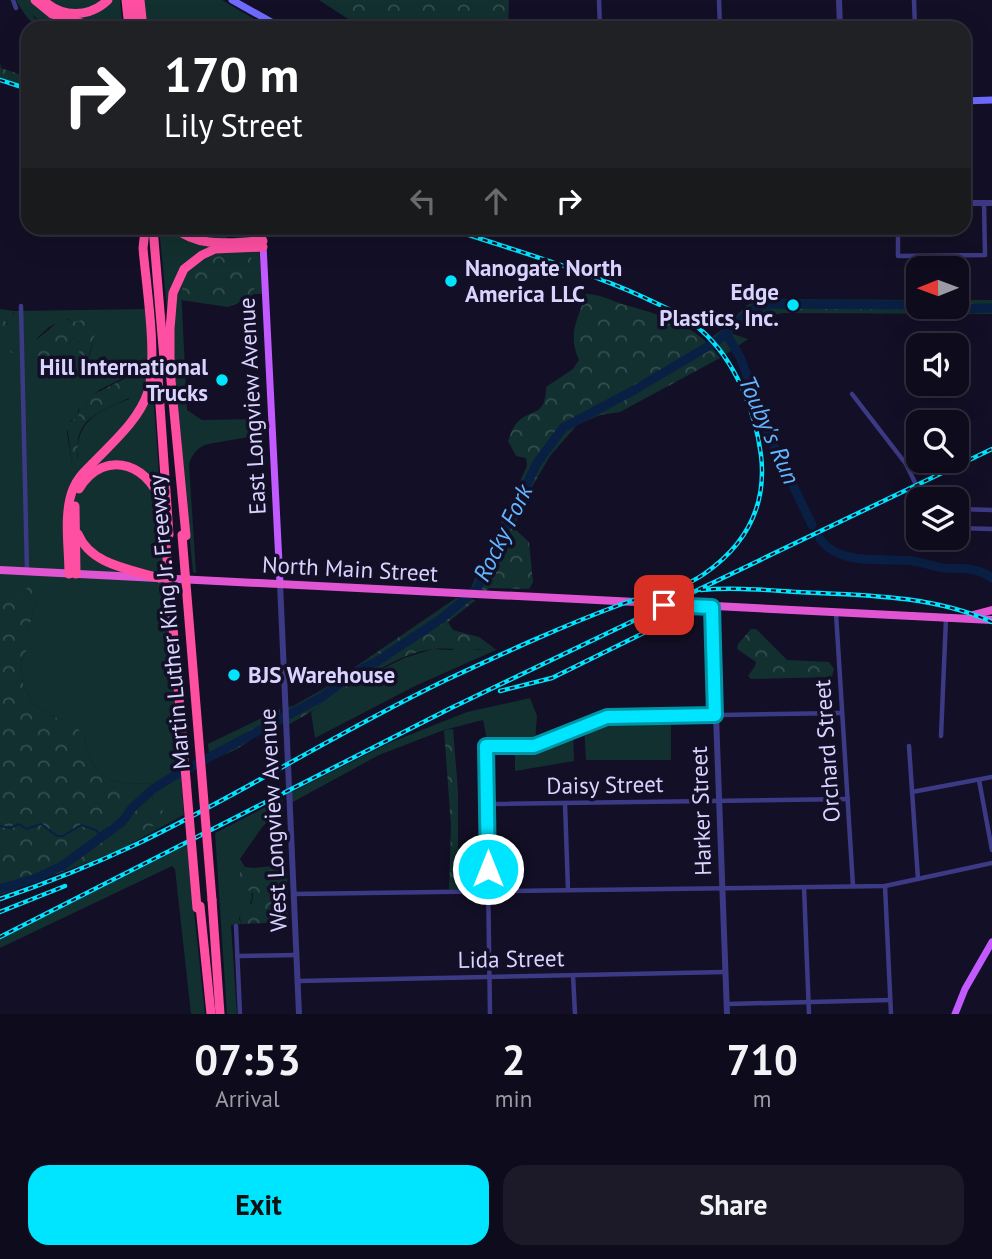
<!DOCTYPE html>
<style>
:root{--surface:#0e0b1c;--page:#1c1929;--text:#f1f3f6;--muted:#9b9ba3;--line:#2e2b3b;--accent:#00e5ff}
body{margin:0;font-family:"PT Sans",sans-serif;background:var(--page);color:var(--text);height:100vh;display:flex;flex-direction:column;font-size:26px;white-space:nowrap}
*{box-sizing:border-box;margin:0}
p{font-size:23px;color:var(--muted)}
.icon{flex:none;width:38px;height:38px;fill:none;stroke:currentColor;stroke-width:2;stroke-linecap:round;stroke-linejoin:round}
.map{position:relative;height:1014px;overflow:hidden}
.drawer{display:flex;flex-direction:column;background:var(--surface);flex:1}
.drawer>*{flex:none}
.hud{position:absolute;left:21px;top:21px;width:950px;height:214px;border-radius:21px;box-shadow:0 7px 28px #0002,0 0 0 2px var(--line);background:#202124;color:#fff;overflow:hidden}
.needle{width:46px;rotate:269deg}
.tools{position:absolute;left:906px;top:256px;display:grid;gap:14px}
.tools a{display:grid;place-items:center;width:63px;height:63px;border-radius:14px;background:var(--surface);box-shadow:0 7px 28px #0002,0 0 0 2px var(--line);font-size:35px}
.pin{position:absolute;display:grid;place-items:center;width:60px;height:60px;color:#fff;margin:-30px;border-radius:14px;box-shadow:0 4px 10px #0006}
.me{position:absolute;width:77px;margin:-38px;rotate:0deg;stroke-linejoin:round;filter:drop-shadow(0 0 5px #0008)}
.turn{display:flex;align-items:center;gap:24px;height:147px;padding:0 28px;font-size:32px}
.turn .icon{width:91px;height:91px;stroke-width:2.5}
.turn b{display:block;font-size:49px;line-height:60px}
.lanes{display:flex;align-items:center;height:66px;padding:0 28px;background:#0003;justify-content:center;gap:35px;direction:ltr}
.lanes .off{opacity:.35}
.eta{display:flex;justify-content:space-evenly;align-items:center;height:119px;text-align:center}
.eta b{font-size:42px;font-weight:700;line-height:49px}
.primary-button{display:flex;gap:14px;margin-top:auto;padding:14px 28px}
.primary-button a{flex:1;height:80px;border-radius:21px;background:var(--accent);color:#111;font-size:28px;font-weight:700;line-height:80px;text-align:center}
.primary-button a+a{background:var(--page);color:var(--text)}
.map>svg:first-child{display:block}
</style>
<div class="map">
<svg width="992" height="1014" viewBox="0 0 992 1014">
<defs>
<pattern id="forest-crowns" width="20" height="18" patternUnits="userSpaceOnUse" patternTransform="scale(1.75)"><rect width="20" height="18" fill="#12302f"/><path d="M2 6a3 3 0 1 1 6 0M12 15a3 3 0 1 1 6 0" fill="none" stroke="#344d4e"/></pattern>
</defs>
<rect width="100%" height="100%" fill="#130f26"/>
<g fill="#12302f" fill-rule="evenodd">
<path d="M23,0h97l3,28c-26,0 -80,6 -93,-17l-2,1z"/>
<polygon points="144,0 222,0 268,27 147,28"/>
<path d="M159,228h67l1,12 31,-10 4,64h-8l1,-8 -74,1 6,123 15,10 60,-1 1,20 -8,-3 -47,8c-10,3 -16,10 -19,20l7,109 -3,-1z"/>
<path d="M145,309c6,71 15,141 15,212l24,294 -65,35 -30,12 -3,-4 76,-37 3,-7 -12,-12 -1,-19 -24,1 -18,-4 -16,-14 -7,-14 -2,-14 -21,-18 -16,-5 -16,-13 -9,-18 -2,-21 6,-14v-15l9,-31 2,-4 5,-1 -15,-5 -3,3 -25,-11v-254h7v11l5,5v-12l-7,-16 8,-3 1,-5zM67,319l28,16 -6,22 -10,-1v-13l-5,-5 -3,1 -2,6 -33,-6 13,-12zM132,374l-3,25c-30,12 -54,21 -51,58l-6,6 -5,-31 3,-11 8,-5v-6l21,-20z"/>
<polygon points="459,647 478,650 494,648 496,650 415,686 315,738 311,712 319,707 321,700 404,658 433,649 452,650"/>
<polygon points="530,698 537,716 535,743 488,745 483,720 444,730 379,755 291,803 290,793 389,743 467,712"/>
<polygon points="671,718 671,760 586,760 584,728 612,719"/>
<polygon points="573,731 574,761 515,771 515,750 535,747"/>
<path d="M283,798v9l-20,19 -23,33 5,8 -5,4c13,24 19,25 -1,47l2,6 -10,1 6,89h-10l-12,-181z"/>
<polygon points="187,845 205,1014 191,1014 175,869 172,866 0,948 0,939"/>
</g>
<g fill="url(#forest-crowns)">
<path d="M16,0h7l5,11 4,1 2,6 20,6 4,4c-26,0 -29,-6 -42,-28z"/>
<polygon points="319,0 509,0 508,28 362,28"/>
<polygon points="0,62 1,68 28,77 28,87 0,78"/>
<path d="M249,254c7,10 7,28 5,40l-11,7 -15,6 -47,-7c1,-48 32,-43 68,-46z"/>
<path d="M586,294c12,0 25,6 36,10 38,11 75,20 98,54l-100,54 -20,3 -23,10 -27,31 -24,41 -9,21v13l12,11 4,40 -4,7 -40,-1 -3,4 -16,-2 57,-124 -1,-8 -10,-2 -8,-15c2,-5 4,-12 7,-16 14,-18 31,-6 31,-38l27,-18 6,-9c-12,-26 -1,-41 7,-66z"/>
<polygon points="759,299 919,300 919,306 957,306 957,300 992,300 992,314 784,313 772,315 754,328 731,321 746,306"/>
<polygon points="0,309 14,311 12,317 5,320 7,325 12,324 12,347 14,352 12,353 7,349 7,331 0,331"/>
<path d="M63,318l10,4 10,-2 12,7v8l-8,26 -5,3 -6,-4 3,-4v-13l-5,-5 -3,1c-5,15 -13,17 -27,20l-7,-4 -1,-15z"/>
<polygon points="721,330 748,339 725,355 712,337"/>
<path d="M136,373l1,15 -2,6c-17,12 -44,16 -54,36 -6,11 -1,22 -5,33l-4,1 -5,-40 11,-8 2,-10 6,-3 4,-7z"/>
<polygon points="32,582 46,585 48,591 46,596 36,603 27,634 27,649 21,663 23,684 32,702 48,715 64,720 78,729 85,738 87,752 94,766 110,780 128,784 152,783 157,788 152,793 153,802 166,814 163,821 87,858 89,862 0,895 0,585 25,595 28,593 26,589"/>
<path d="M456,598l20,2 -28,22 5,8 26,7 15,11c-20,4 -40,-1 -60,1 -36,4 -70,30 -99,50l-5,1 -5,-2 -4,2 -2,7 -31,18 -1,-18 6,-1 30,-17z"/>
<polygon points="751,629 756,629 787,660 829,662 834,669 832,677 751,679 748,676 755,666 756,662 737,649 738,644"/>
<path d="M280,709l1,15c-24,4 -46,38 -72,30l-1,-10z"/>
<polygon points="453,729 458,791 458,889 449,890 451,826 444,730"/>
<path d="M282,865l5,4 1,53 -47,2c-3,-11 2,-15 11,-21l1,-9c-10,-10 -14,-3 -13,-23l5,-4 9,1z"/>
</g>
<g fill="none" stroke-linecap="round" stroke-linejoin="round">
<polyline stroke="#0a1f44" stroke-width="2" points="0,826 10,828 19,824 26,829 41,824 57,836 63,836 81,825 96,830 101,836"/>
<g stroke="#0a1f44" stroke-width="9">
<polyline points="727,335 740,357 773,444 812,525"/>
<path d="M820,539c19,27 63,19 92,22 11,1 22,6 33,7 17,1 32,-1 47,10"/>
<polyline points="0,889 36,878 62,866 122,822 133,807 153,789 174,776 322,697 355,672 376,662 441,619 477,589 537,463 563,428 636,389 717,341 753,309 771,304 906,305 952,309 992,308"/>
</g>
<g stroke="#3d3a85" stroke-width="4.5">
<polyline points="13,0 16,8"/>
<polyline points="599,0 600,28"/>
<polyline points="719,0 720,28"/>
<polyline points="914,0 915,28"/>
<polyline points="898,228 898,256 985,255 984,203"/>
<polyline points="21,306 27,571"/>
<polyline points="852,394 906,464 923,499"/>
<polyline points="957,509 992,510"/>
<polyline points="957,528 992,529"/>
<polyline points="836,613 853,886"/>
<polyline points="941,736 946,618"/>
<polyline points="486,741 490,1014"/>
<polyline points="486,746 533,745 607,717 842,713"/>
<polyline points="909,746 918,879"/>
<polyline points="979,780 992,850"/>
<polyline points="912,792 992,777"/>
<polyline points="565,803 568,890"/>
<polyline points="489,804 848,799"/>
<polyline points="885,886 891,1014"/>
<polyline points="804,887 809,1014"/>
<polyline points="294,894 885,886 992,863"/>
<polyline points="236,926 240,1014"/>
<polyline points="237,956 297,955"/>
<polyline points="573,975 575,1014"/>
<polyline points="298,981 725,972"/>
<polyline points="727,1004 890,1000"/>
</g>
<g stroke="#3d3a85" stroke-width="6">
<polyline points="839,0 840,28"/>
<polyline points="964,203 992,203"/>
<polyline points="280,583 299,1014"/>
<polyline points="712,607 727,1014"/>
</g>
<g stroke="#6f6bff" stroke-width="7">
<polyline points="232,0 282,28"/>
<polyline points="964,101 992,100"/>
<polyline points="262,228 263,241"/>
</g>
<g stroke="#c25bff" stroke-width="7">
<polyline points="263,245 280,583"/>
<polyline points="955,1014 965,989 992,942"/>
</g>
<g stroke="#e055d1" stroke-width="8">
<polyline points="0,570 992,620"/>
<polyline points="973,615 992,610"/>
</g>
<g stroke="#ff4fa3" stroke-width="9">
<polyline points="35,0 52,14 98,28"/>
<path d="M43,0c19,18 46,18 65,0"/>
<polyline points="126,0 129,28"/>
<polyline points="134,0 136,28"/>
<polyline points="140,0 143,28"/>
<polyline points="153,228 164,359"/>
<path d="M175,228c25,21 57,14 88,13"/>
<polyline points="157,362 169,535"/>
<path d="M79,489c26,-44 77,-23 83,22"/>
<polyline points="75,506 76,574"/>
<path d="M78,534c13,31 52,35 81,44"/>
<polyline points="186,536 170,370 170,329 173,293 184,269 202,255 215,249 263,247"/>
<path d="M69,574c0,-27 -6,-60 4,-85 4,-11 12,-18 20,-26 20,-21 46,-43 55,-71 10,-35 -2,-107 -5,-144l2,-18"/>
<polyline points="212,900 220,1014"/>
<polyline points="200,906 211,1014"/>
</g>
<g stroke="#00e5ff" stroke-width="4.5">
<g id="rail">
<polyline points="0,80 28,89"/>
<path d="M701,590c32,-3 65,0 97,2 64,3 134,3 194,30"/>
<polyline points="500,691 552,678 664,623"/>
<path d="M0,899c47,-16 92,-34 137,-55 104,-50 203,-113 307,-163 58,-27 118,-55 178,-77 27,-10 58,-13 82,-30 42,-29 63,-68 57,-119 -6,-45 -26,-95 -60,-125 -17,-15 -37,-23 -58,-33 -62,-28 -130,-47 -195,-69"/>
<polyline points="0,912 65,886"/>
<polyline points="0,937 451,708 992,449"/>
</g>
</g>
<use href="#rail" stroke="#130f26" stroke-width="2" stroke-dasharray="5" stroke-linecap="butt"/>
<g stroke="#ff4fa3" stroke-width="9">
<polyline points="165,534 197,908"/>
<polyline points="182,535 212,900"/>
</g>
</g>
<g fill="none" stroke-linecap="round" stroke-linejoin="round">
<g stroke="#0095a6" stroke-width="18">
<polyline id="route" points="488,869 486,746 534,746 607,717 715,715 712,607 664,605"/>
</g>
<use href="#route" stroke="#00e5ff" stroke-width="12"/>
</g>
<g fill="#00e5ff" stroke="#130f26" stroke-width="2.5">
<circle cx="451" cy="281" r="7"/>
<circle cx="793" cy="305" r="7"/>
<circle cx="222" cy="380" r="7"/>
<circle cx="234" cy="675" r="7"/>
</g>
<g text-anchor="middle" stroke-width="7" stroke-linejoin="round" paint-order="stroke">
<g font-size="23" font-weight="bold" fill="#d9d4ff" stroke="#130f26" text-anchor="start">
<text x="465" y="276">Nanogate North<tspan x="465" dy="26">America LLC</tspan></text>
<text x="779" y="300" text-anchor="end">Edge<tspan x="779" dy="26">Plastics, Inc.</tspan></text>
<text x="208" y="375" text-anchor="end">Hill International<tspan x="208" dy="26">Trucks</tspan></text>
<text x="248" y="683">BJS Warehouse</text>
</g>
<g font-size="23" fill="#d9d4ff" stroke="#130f26">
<text transform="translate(252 406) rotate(-93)" y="8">East Longview Avenue</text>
<text transform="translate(350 569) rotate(3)" y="8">North Main Street</text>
<text transform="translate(169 622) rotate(-95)" y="8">Martin Luther King Jr. Freeway</text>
<text transform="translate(827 751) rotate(-94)" y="8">Orchard Street</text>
<text transform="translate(605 785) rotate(-1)" y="8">Daisy Street</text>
<text transform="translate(701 811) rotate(-92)" y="8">Harker Street</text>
<text transform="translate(273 820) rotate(-93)" y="8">West Longview Avenue</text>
<text transform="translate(511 959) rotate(-1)" y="8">Lida Street</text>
</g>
<g font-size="24" font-style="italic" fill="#62b6ff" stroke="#130f26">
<text transform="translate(769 430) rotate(66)" y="8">Touby's Run</text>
<text transform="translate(503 533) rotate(-64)" y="8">Rocky Fork</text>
</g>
</g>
</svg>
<div class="tools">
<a><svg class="needle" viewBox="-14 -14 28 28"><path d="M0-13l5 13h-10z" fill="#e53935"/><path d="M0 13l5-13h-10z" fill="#9b9ba3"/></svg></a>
<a><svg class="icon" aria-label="sound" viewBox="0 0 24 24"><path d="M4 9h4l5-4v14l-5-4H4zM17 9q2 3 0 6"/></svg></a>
<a><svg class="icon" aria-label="search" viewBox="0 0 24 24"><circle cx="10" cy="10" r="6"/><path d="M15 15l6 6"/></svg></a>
<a><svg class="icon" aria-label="layers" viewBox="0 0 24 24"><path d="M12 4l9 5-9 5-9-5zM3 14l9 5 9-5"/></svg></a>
</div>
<div class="pin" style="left:664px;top:605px;background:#d93025"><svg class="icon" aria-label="arrive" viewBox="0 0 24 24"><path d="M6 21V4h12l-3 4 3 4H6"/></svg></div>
<svg class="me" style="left:488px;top:869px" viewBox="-20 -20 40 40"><circle r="17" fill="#00e5ff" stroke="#fff" stroke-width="3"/><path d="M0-11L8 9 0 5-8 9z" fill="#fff"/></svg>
<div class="hud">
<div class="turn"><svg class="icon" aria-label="right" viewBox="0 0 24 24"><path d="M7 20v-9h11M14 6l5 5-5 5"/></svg><div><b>170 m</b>Lily Street</div></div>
<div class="lanes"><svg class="icon off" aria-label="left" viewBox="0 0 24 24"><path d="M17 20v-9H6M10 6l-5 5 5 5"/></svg><svg class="icon off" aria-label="ahead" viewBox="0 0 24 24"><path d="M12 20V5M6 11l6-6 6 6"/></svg><svg class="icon" aria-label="right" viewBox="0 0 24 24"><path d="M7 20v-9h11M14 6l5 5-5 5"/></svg></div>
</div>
</div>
<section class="drawer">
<div class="eta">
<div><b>07:53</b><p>Arrival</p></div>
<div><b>2</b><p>min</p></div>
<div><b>710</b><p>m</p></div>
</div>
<div class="primary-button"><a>Exit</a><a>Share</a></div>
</section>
